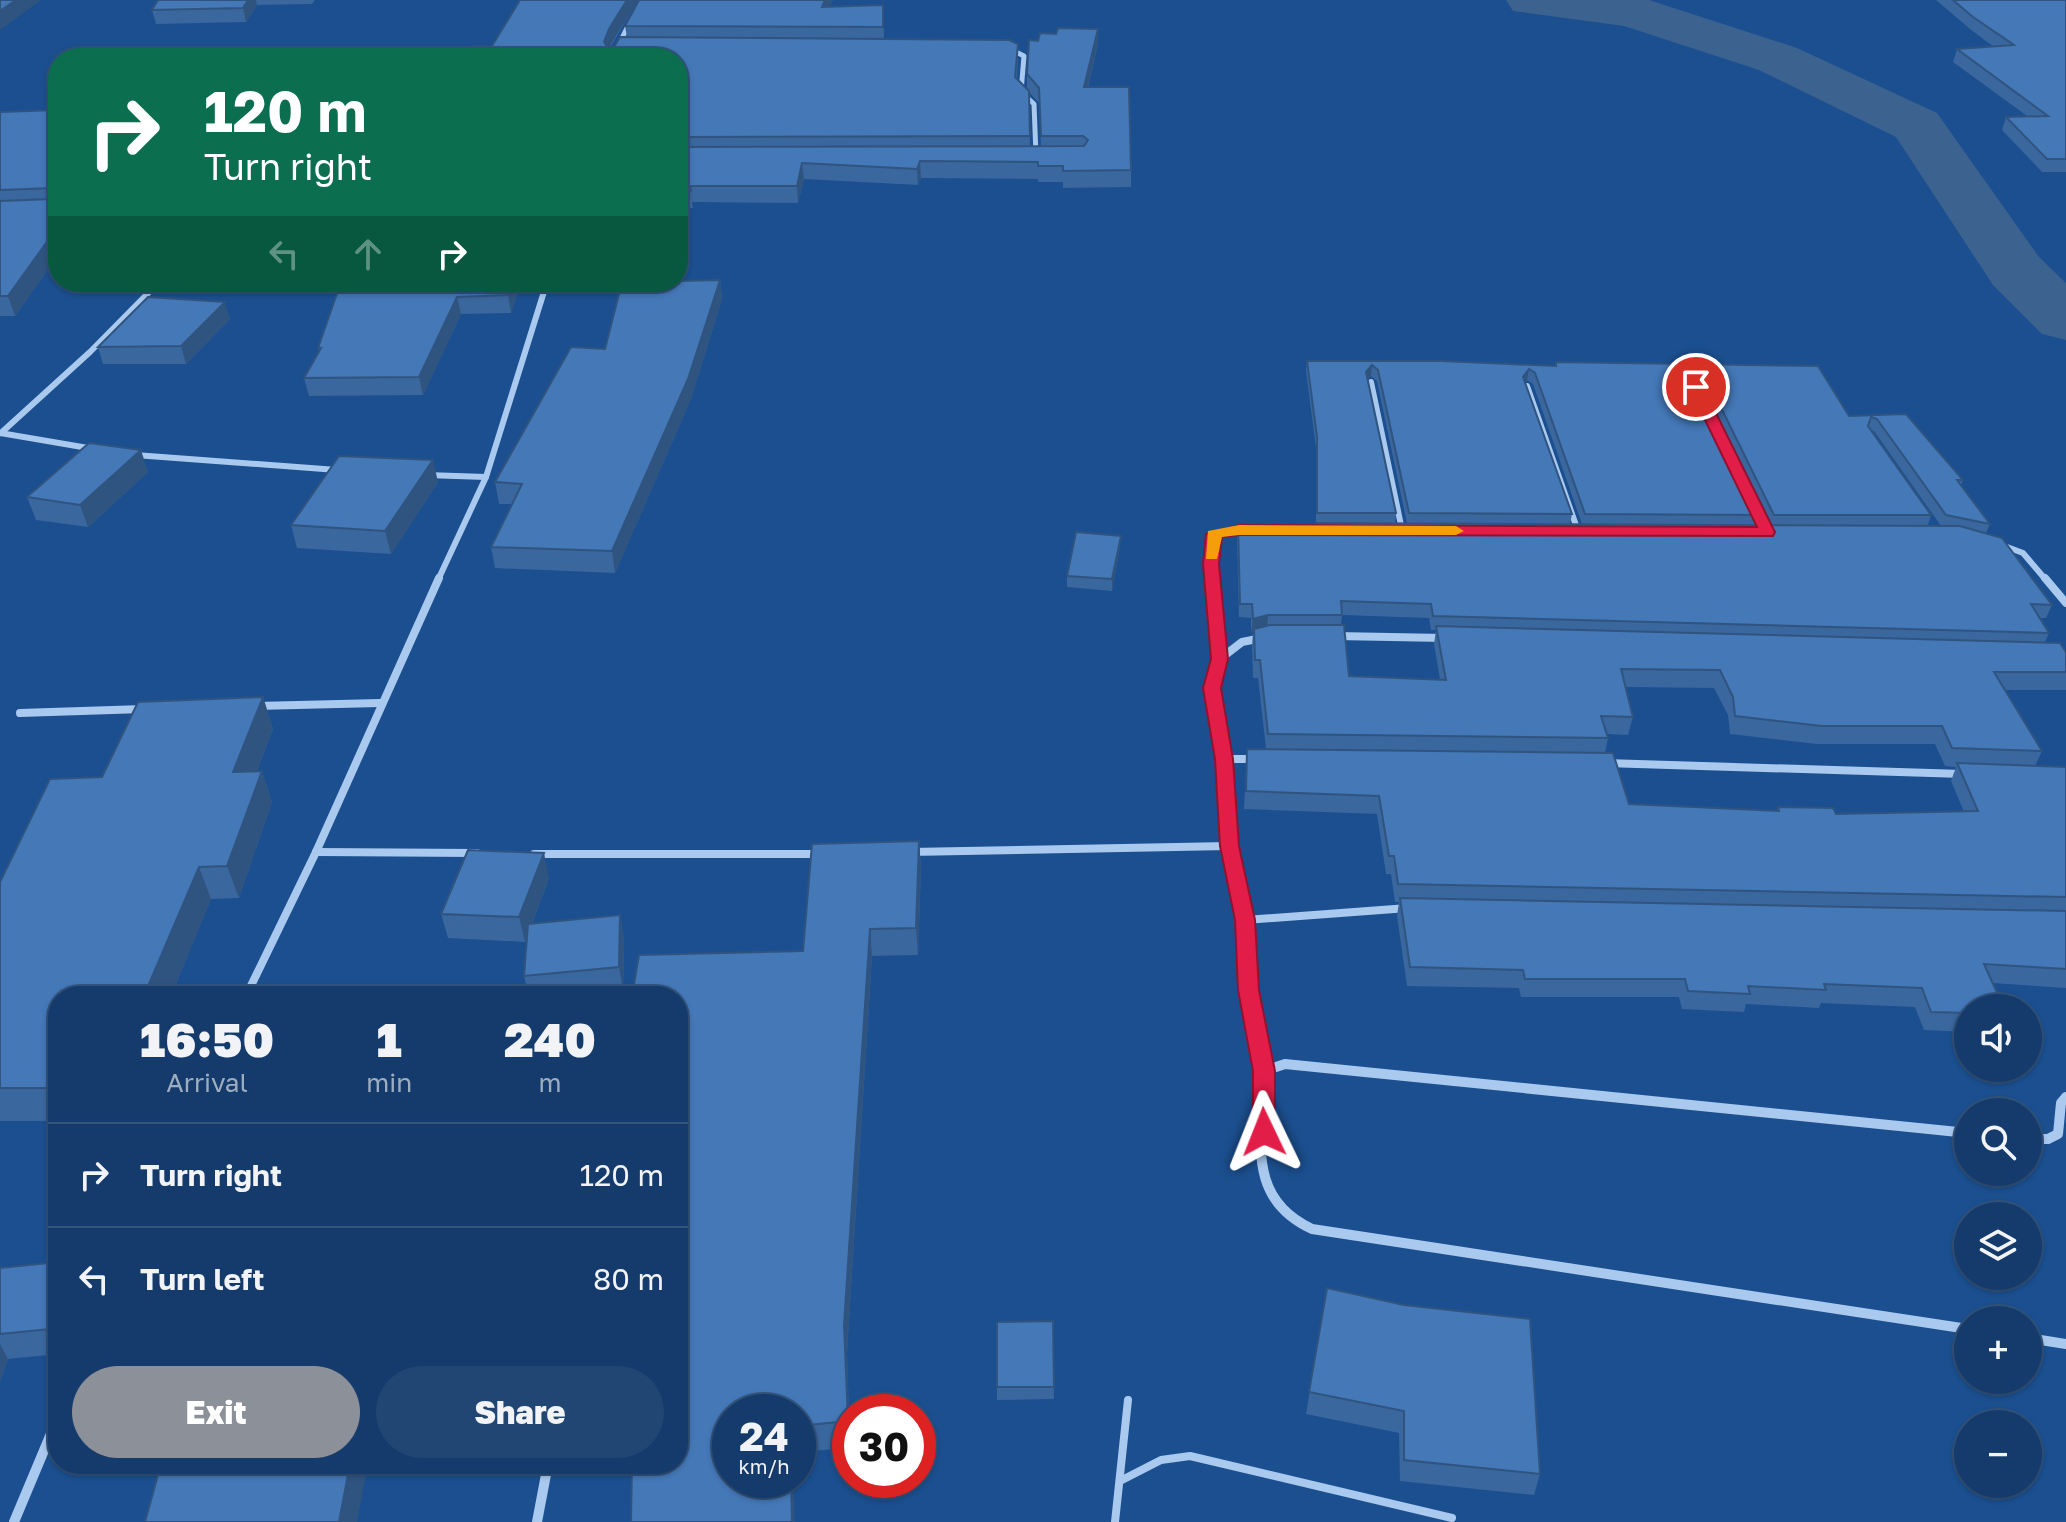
<!DOCTYPE html>
<meta charset="utf-8">
<style>
:root{--surface:#143b6b;--page:#214673;--text:#f1f3f6;--muted:#9dadc1;--line:#33557e;--accent:#8c9099}
body{margin:0;font-family:"Golos Text",sans-serif;background:var(--page);color:var(--text);height:100vh;display:flex;flex-direction:column;font-size:30px;white-space:nowrap}
*{box-sizing:border-box;margin:0}
p{font-size:26px;color:var(--muted)}
.icon{flex:none;width:44px;height:44px;fill:none;stroke:currentColor;stroke-width:2;stroke-linecap:round;stroke-linejoin:round}
.map{position:relative;flex:1;overflow:hidden}
.panel{position:absolute;left:48px;top:986px;width:640px;height:488px;display:flex;flex-direction:column;background:var(--surface);border-radius:32px;box-shadow:0 2px 6px #0004,0 0 0 2px var(--line)}
.panel>*{flex:none}
.guide{position:absolute;left:48px;top:48px;width:640px;height:244px;border-radius:32px;box-shadow:0 2px 6px #0004,0 0 0 2px var(--line);background:#0b6e4f;color:#fff;overflow:hidden}
.tools{position:absolute;left:1954px;top:994px;display:grid;gap:16px}
.tools a{display:grid;place-items:center;width:88px;height:88px;border-radius:50%;background:var(--surface);box-shadow:0 2px 6px #0004,0 0 0 2px var(--line);font-size:40px}
.speed{position:absolute;left:712px;top:1394px;display:flex;gap:16px;font-size:40px;font-weight:700;text-align:center}
.speed>*{display:grid;place-content:center;width:104px;height:104px;border-radius:50%;background:var(--surface);box-shadow:0 2px 6px #0004,0 0 0 2px var(--line);line-height:1}
.speed small{font-size:20px;font-weight:400}
.speed .limit{border:12px solid #d22;background:#fff;color:#111}
.pin{position:absolute;display:grid;place-items:center;width:68px;height:68px;color:#fff;margin:-34px;border:4px solid #fff;border-radius:50%;box-shadow:0 2px 8px #0007}
.me{position:absolute;width:88px;margin:-44px;rotate:358deg;stroke-linejoin:round;filter:drop-shadow(0 0 6px #0008)}
.turn{display:flex;align-items:center;gap:28px;height:168px;padding:0 24px;font-size:36px}
.turn .icon{width:104px;height:104px;stroke-width:2.5}
.turn b{display:block;font-size:56px;line-height:68px}
.lanes{display:flex;align-items:center;height:76px;padding:0 24px;background:#0003;justify-content:center;gap:40px;direction:ltr}
.lanes .off{opacity:.35}
.eta{display:flex;justify-content:space-evenly;align-items:center;height:136px;text-align:center}
.eta b{font-size:48px;font-weight:800;line-height:56px}
.cta{display:flex;gap:16px;margin-top:auto;padding:16px 24px}
.cta a{flex:1;height:92px;border-radius:48px;background:var(--accent);color:#fff;font-size:32px;font-weight:800;line-height:92px;text-align:center}
.cta a+a{background:var(--page);color:var(--text)}
ul{padding:0;list-style:none}
li{display:flex;align-items:center;gap:24px;height:104px;padding:0 24px;border-top:2px solid var(--line)}
li div{flex:1}
li b{display:block;font-size:30px}
li em{font-style:normal}
.map>svg:first-child{display:block}
</style>
<div class="map">
<svg width="2066" height="1522" viewBox="0 0 2066 1522">
<rect width="100%" height="100%" fill="#1b4f8f"/>
<g fill="none" stroke-linecap="round" stroke-linejoin="round">
<polygon fill="#3c6290" fill-rule="evenodd" points="1506,0 1649,0 1797,48 1937,113 2039,257 2066,283 2066,340 2042,334 1993,285 1896,137 1759,70 1624,26 1513,11"/>
<g stroke="#a9c9ee" stroke-width="8">
<polyline points="1120,1481 1161,1460 1190,1456 1452,1518"/>
<polyline points="1115,1522 1128,1400"/>
</g>
<g stroke="#a9c9ee" stroke-width="5">
<polyline points="1008,48 1024,56 1021,92 1034,104 1036,155"/>
<polyline points="612,58 631,20"/>
</g>
<g stroke="#a9c9ee" stroke-width="6">
<polyline points="1371,382 1402,530"/>
<polyline points="1527,386 1578,531"/>
<polyline points="0,433 94,449"/>
<polyline points="1,433 90,352 159,282"/>
<polyline points="135,455 337,470"/>
<polyline points="426,475 486,477"/>
<polyline points="1999,544 2023,553 2046,580"/>
<polyline points="438,580 486,477 547,282"/>
<polyline points="1213,580 1214,534 1247,530"/>
</g>
<g stroke="#a9c9ee" stroke-width="8">
<polyline points="1212,578 1220,659"/>
<polyline points="2045,578 2066,603"/>
<polyline points="1335,636 1445,638"/>
<polyline points="256,706 380,703"/>
<polyline points="20,713 143,709"/>
<polyline points="1224,759 1256,759"/>
<polyline points="1605,763 1963,774"/>
<polyline points="316,852 477,853"/>
<polyline points="910,852 1229,846"/>
<polyline points="534,854 821,854"/>
<polyline points="1245,920 1408,908"/>
<polyline points="247,994 316,852 439,578"/>
<polyline points="1250,994 1245,920 1229,846 1224,759 1212,688 1220,659 1242,642 1262,638"/>
</g>
<g stroke="#a9c9ee" stroke-width="10">
<polyline points="1249,992 1264,1071"/>
<polyline points="246,996 248,992"/>
<path d="M1968,1133l-683,-69 -21,7 -2,5c1,62 -17,122 50,153l656,100"/>
<polyline points="2028,1139 2048,1139 2058,1134 2061,1103 2066,1097"/>
<polyline points="2028,1338 2066,1344"/>
<polyline points="14,1522 58,1417"/>
<polyline points="537,1522 548,1464"/>
</g>
</g>
<g fill="#3a679d" fill-rule="evenodd">
<polygon points="158,0 315,0 312,4 257,5 246,22 156,24 152,10"/>
<path d="M520,0h118l-28,48 4,-1 13,-10 -2,-11 208,-26 -3,6 53,-1 1,34 134,20 -1,19 10,11v-15l71,-30 -10,43 43,83v17l-68,1v-6h-25v-3l-117,-1 -3,7 -114,-6 -6,24 -106,-1 1,6 -15,1v-151l-186,-12zM1029,92l10,11 2,43h-11z"/>
<polygon points="1936,0 2066,0 2066,172 2042,172 2002,130 2006,117 2027,116 1953,62 1957,49 1994,47 1970,29"/>
<polygon points="58,110 58,255 15,316 0,316 0,112"/>
<polygon points="720,280 722,299 691,399 615,573 495,568 491,547 512,504 499,504 495,482 605,349"/>
<polygon points="341,282 521,282 511,313 461,314 423,395 309,396 304,378 319,351 318,348"/>
<polygon points="230,319 186,364 103,364 98,347"/>
<path d="M1307,361l248,5 1,-4 262,4 31,50 57,-2 57,66 -2,5 29,39 -4,9 66,72 -6,13h-6l9,15 -4,9 21,10v38h-61l37,61 -7,15 31,1v221l-74,-5 -24,25v24l-44,-2 -9,-23 -94,-4 -2,5 -73,-4 -2,8 -62,-3 -3,-12h-158l-2,-9 -112,-2 -10,-70 2,-14h-4l-4,-28h-5l-9,-60 -133,-5 3,-60h19l-8,-71h-5l-1,-31 1,-15 -2,1v-15l-12,-1 -2,-78 1,-13 54,2 25,-2v-2h-1v-76l-10,-77zM1371,376l6,5 30,142h-12l1,-10 -28,-133zM1527,380l6,4 49,140h-12l2,-10 -47,-131zM1696,381l5,3 69,141h-12l3,-10 -66,-133zM1869,429l5,2 67,95 -13,-1 3,-10zM1342,615l87,3 2,12h5l-2,14 6,36 -91,-4 -8,-51zM1625,687l89,1 14,27 2,19 86,10h119l10,22 11,1 -5,14 13,31 -128,2 -58,-7 -1,4 -148,-7 -24,-51 3,-15 -1,-4 21,1 5,-18z"/>
<polygon points="148,472 88,527 36,520 27,497"/>
<polygon points="438,482 391,554 297,548 291,525"/>
<polygon points="1120,547 1112,591 1067,587 1067,576"/>
<polygon points="263,697 273,729 257,771 262,771 272,802 239,898 211,899 171,996 58,996 58,1121 0,1121 0,882 102,777"/>
<polygon points="919,841 921,868 918,955 872,956 847,1352 850,1448 798,1452 803,951"/>
<polygon points="549,878 532,924 620,915 624,939 623,991 578,996 529,996 524,976 528,935 525,942 448,938 441,914"/>
<polygon points="58,1262 58,1354 8,1359 0,1381 0,1268"/>
<polygon points="1327,1288 1540,1474 1534,1495 1400,1481 1399,1433 1306,1414"/>
<polygon points="1053,1321 1054,1399 997,1400 997,1322"/>
</g>
<g fill="#305480">
<polygon points="16,0 41,0 0,30 0,11"/>
<polygon points="248,0 256,0 257,5 246,22 243,8"/>
<polygon points="627,0 638,0 611,44 607,57 604,42 609,29"/>
<polygon points="825,0 833,0 823,21 822,7"/>
<polygon points="1098,29 1098,44 1084,102 1084,87"/>
<polygon points="920,161 921,178 918,185 917,169"/>
<polygon points="802,163 804,179 798,203 797,186"/>
<polygon points="54,232 58,244 58,255 15,316 8,296"/>
<polygon points="720,280 722,299 691,399 615,573 612,551"/>
<polygon points="512,282 521,282 511,313 508,295"/>
<polygon points="457,297 461,314 423,395 419,377"/>
<polygon points="225,302 230,319 186,364 181,346"/>
<polygon points="1372,365 1371,376 1365,383 1366,372"/>
<polygon points="1529,369 1527,380 1521,388 1523,377"/>
<polygon points="141,450 148,472 88,527 80,505"/>
<polygon points="433,460 438,482 391,554 385,531"/>
<polygon points="1121,536 1120,547 1112,591 1112,579"/>
<polygon points="1268,615 1267,629 1251,633 1253,619"/>
<polygon points="263,697 273,729 244,804 233,772"/>
<polygon points="262,771 272,802 239,898 227,866"/>
<polygon points="919,841 921,868 918,955 916,928"/>
<polygon points="544,853 549,878 525,942 519,917"/>
<polygon points="199,867 211,899 171,996 148,996 146,991"/>
<polygon points="620,915 624,939 623,991 619,967"/>
<polygon points="870,929 872,956 847,1352 850,1442 848,1421 844,1325"/>
<polygon points="58,1303 58,1344 50,1329"/>
<polygon points="0,1344 8,1359 0,1381"/>
<polygon points="350,1464 368,1464 357,1522 339,1522"/>
<polygon points="791,1480 793,1480 795,1522 792,1522"/>
</g>
<g fill="#4478b7" stroke="#305480" stroke-width="2">
<polygon points="0,0 16,0 0,11"/>
<polygon points="158,0 248,0 243,8 152,10"/>
<polygon points="520,0 627,0 609,29 604,42 608,48 614,47 620,37 1009,40 1018,44 1015,77 1029,91 1030,136 678,137 678,58 458,58 463,47 492,46"/>
<polygon points="639,0 825,0 822,7 883,5 883,27 625,26"/>
<polygon points="1953,0 2066,0 2066,159 2047,159 2006,117 2048,116 1957,49 2014,45 1973,17"/>
<polygon points="1058,28 1098,29 1084,87 1129,87 1131,170 1063,171 1063,166 1038,166 1038,162 920,161 917,169 802,163 797,186 690,186 691,191 678,192 678,147 1084,146 1088,140 1083,136 1041,136 1039,88 1027,74 1029,40 1038,41 1040,33 1056,34"/>
<polygon points="58,110 58,118 52,126 58,126 57,139 58,139 58,232 54,232 8,296 0,296 0,201 52,199 57,194 52,188 0,190 0,112"/>
<polygon points="720,280 688,379 612,551 491,547 522,484 495,482 571,347 605,349 622,282 678,282 678,281"/>
<polygon points="341,282 512,282 508,295 457,297 419,377 304,378 321,348 318,348"/>
<polygon points="148,297 225,302 181,346 98,347"/>
<polygon points="1307,361 1442,361 1556,366 1556,362 1818,366 1849,416 1906,414 1963,480 1957,480 1990,524 1946,515 1877,419 1871,417 1868,426 1931,515 1774,515 1704,373 1698,370 1693,379 1761,515 1585,514 1535,373 1529,369 1523,377 1572,514 1409,513 1378,370 1372,365 1366,372 1396,513 1317,513 1317,437"/>
<polygon points="89,443 141,450 80,505 27,497"/>
<polygon points="339,456 433,460 385,531 291,525"/>
<polygon points="1317,523 1960,526 2002,538 2052,605 2031,604 2049,633 1433,616 1431,604 1341,601 1342,615 1268,615 1253,619 1252,604 1240,604 1238,526 1292,528 1317,526"/>
<polygon points="1076,532 1121,536 1112,579 1067,576"/>
<polygon points="1270,625 1344,625 1349,676 1446,680 1436,626 2060,643 2066,652 2066,672 1994,672 2042,751 1952,748 1942,726 1822,726 1735,716 1733,697 1720,670 1621,669 1633,717 1601,716 1608,738 1268,734 1260,660 1255,660 1254,629"/>
<polygon points="263,697 233,772 262,771 227,866 199,867 146,991 118,992 115,996 58,996 58,1088 0,1088 0,882 50,779 102,777 138,702"/>
<polygon points="1247,749 1613,753 1629,804 1779,811 1778,807 1833,808 1836,814 1978,811 1957,763 2066,767 2066,897 1398,884 1394,856 1389,856 1379,796 1246,791"/>
<polygon points="919,841 916,928 870,929 844,1325 848,1421 798,1426 798,1412 730,1412 730,1480 791,1480 792,1522 631,1522 632,1464 678,1464 678,996 632,996 639,955 803,951 812,844"/>
<polygon points="468,850 544,853 519,917 441,914"/>
<polygon points="1400,898 2066,911 2066,969 1984,964 2004,1008 1968,1008 1968,1013 1931,1012 1922,988 1824,984 1826,990 1748,986 1750,994 1688,991 1685,979 1525,979 1523,970 1410,967"/>
<polygon points="620,915 619,967 524,976 528,924"/>
<polygon points="58,1262 58,1303 50,1329 0,1334 0,1268"/>
<polygon points="1327,1288 1404,1305 1530,1319 1540,1474 1404,1460 1404,1411 1309,1392"/>
<polygon points="1053,1321 1054,1387 997,1387 997,1322"/>
<polygon points="161,1464 350,1464 339,1522 145,1522"/>
</g>
<polygon fill="#e11d48" stroke="#92132f" stroke-width="2" points="1696,382 1703,387 1775,532 1773,536 1239,535 1222,537 1219,564 1228,659 1221,688 1233,759 1239,846 1255,920 1259,990 1275,1071 1275,1132 1272,1139 1256,1139 1253,1132 1253,1071 1238,990 1235,920 1220,846 1215,759 1203,688 1211,659 1203,564 1206,534 1239,525 1757,527 1689,387"/>
<polygon fill="#f59e0b" points="1239,525 1456,526 1464,531 1456,535 1239,535 1222,537 1217,559 1206,559 1208,531"/>
</svg>
<div class="tools">
<a><svg class="icon" aria-label="sound" viewBox="0 0 24 24"><path d="M4 9h4l5-4v14l-5-4H4zM17 9q2 3 0 6"/></svg></a>
<a><svg class="icon" aria-label="search" viewBox="0 0 24 24"><circle cx="10" cy="10" r="6"/><path d="M15 15l6 6"/></svg></a>
<a><svg class="icon" aria-label="layers" viewBox="0 0 24 24"><path d="M12 4l9 5-9 5-9-5zM3 14l9 5 9-5"/></svg></a>
<a>+</a>
<a>−</a>
</div>
<div class="speed"><div>24<small>km/h</small></div><div class="limit">30</div></div>
<div class="pin" style="left:1696px;top:387px;background:#d93025"><svg class="icon" aria-label="arrive" viewBox="0 0 24 24"><path d="M6 21V4h12l-3 4 3 4H6"/></svg></div>
<svg class="me" style="left:1264px;top:1132px" viewBox="-20 -20 40 40"><path d="M0-17L14 15 0 8-14 15z" fill="#e11d48" stroke="#fff" stroke-width="4"/></svg>
<div class="guide">
<div class="turn"><svg class="icon" aria-label="right" viewBox="0 0 24 24"><path d="M7 20v-9h11M14 6l5 5-5 5"/></svg><div><b>120 m</b>Turn right</div></div>
<div class="lanes"><svg class="icon off" aria-label="left" viewBox="0 0 24 24"><path d="M17 20v-9H6M10 6l-5 5 5 5"/></svg><svg class="icon off" aria-label="ahead" viewBox="0 0 24 24"><path d="M12 20V5M6 11l6-6 6 6"/></svg><svg class="icon" aria-label="right" viewBox="0 0 24 24"><path d="M7 20v-9h11M14 6l5 5-5 5"/></svg></div>
</div>
<section class="panel">
<div class="eta">
<div><b>16:50</b><p>Arrival</p></div>
<div><b>1</b><p>min</p></div>
<div><b>240</b><p>m</p></div>
</div>
<ul>
<li><svg class="icon" aria-label="right" viewBox="0 0 24 24"><path d="M7 20v-9h11M14 6l5 5-5 5"/></svg><div><b>Turn right</b></div><em>120 m</em></li>
<li><svg class="icon" aria-label="left" viewBox="0 0 24 24"><path d="M17 20v-9H6M10 6l-5 5 5 5"/></svg><div><b>Turn left</b></div><em>80 m</em></li>
</ul>
<div class="cta"><a>Exit</a><a>Share</a></div>
</section>
</div>
